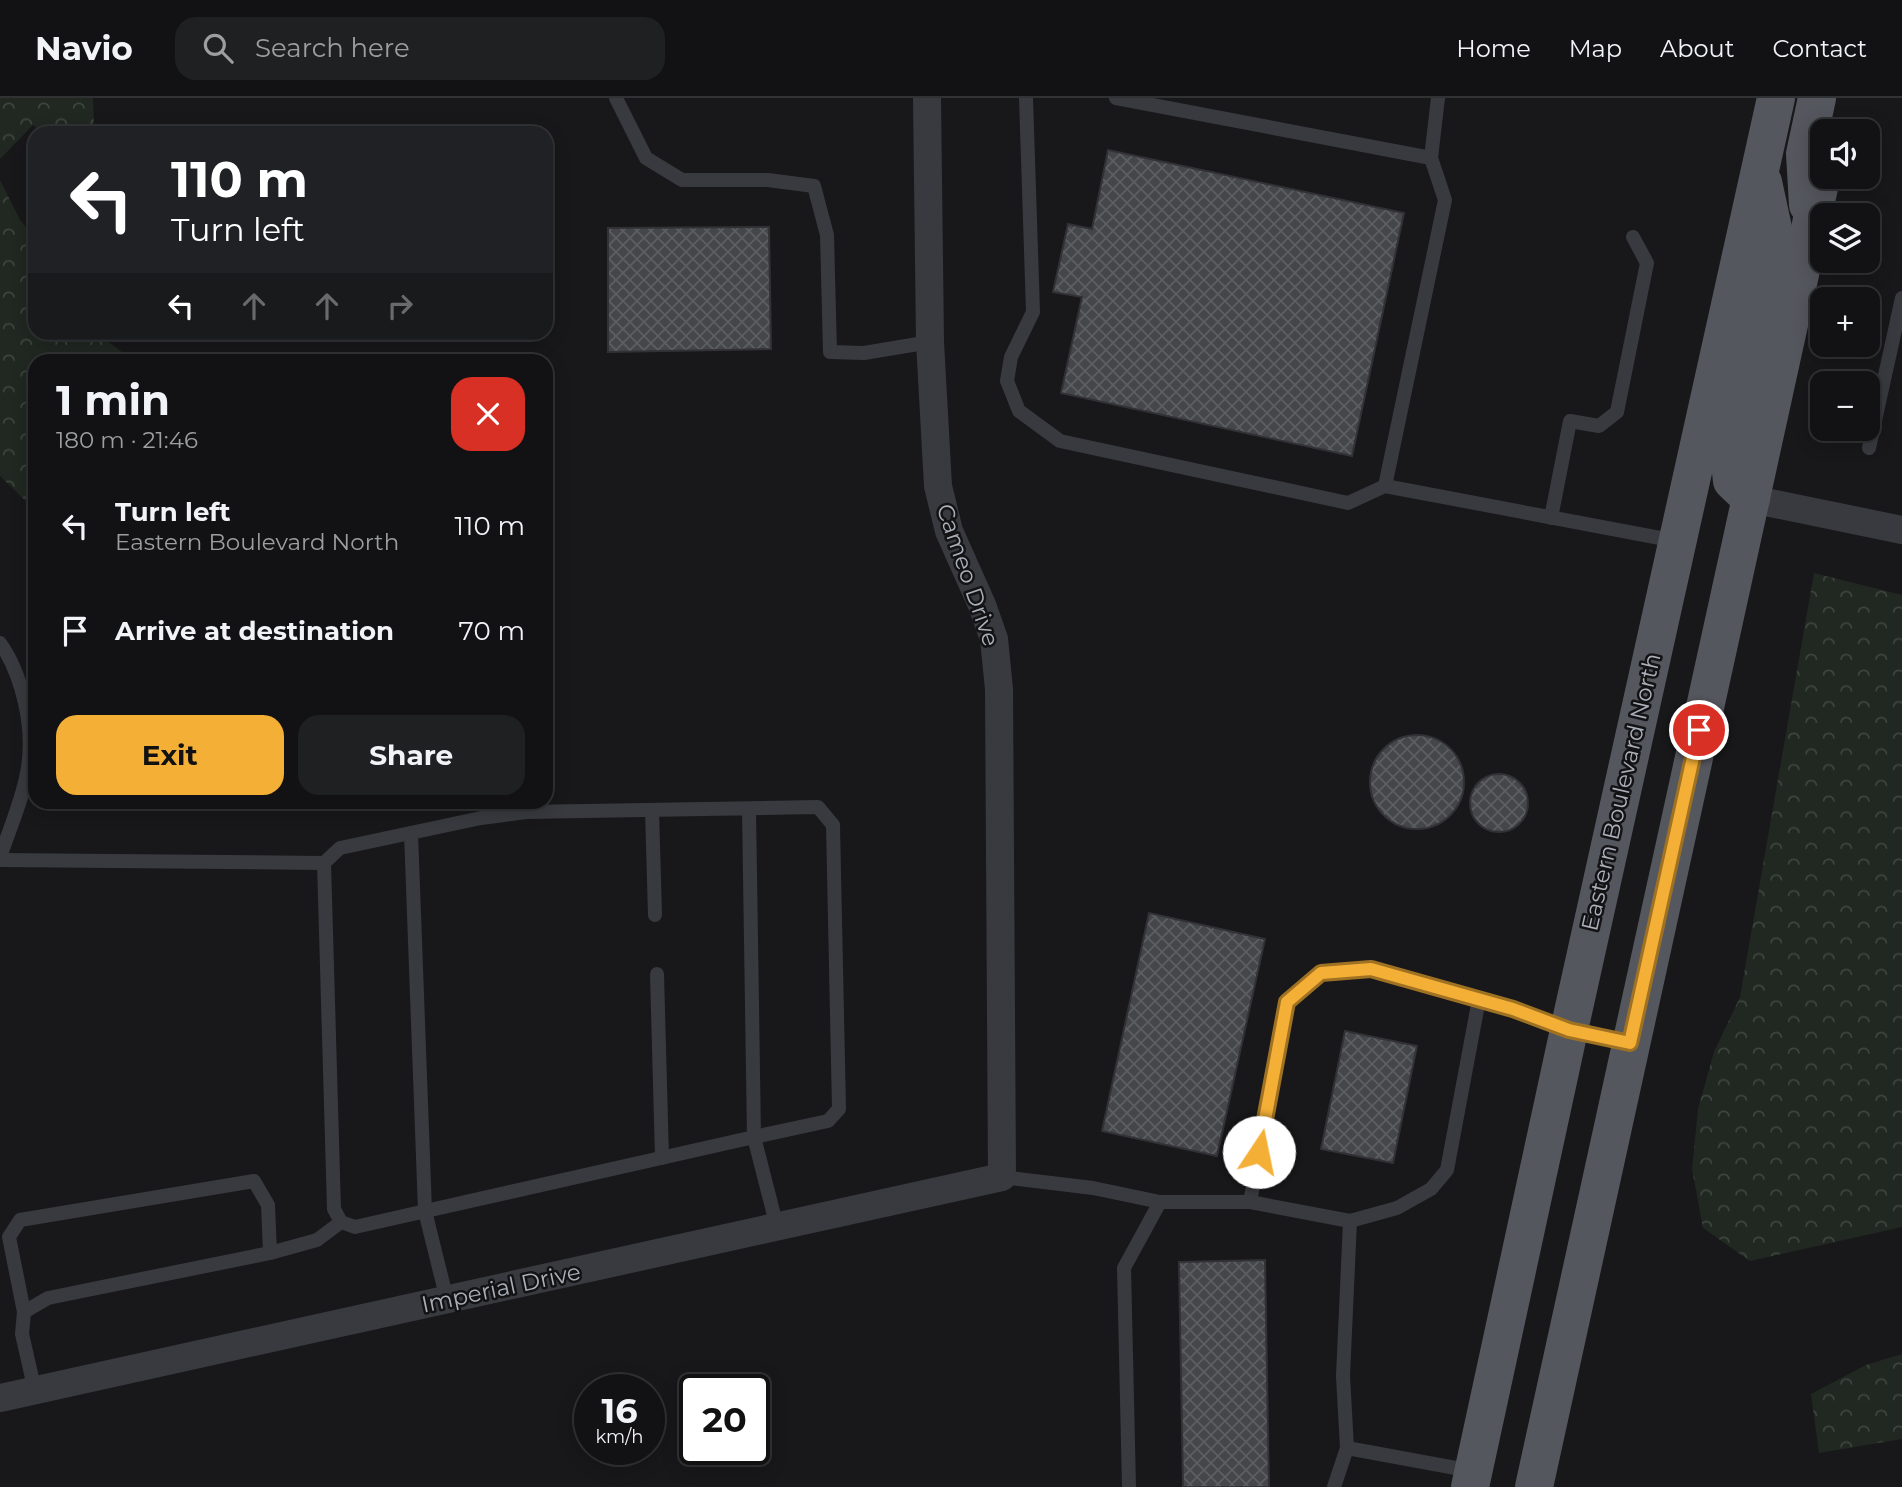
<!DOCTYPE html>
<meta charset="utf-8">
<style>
:root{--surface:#121214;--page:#1f2022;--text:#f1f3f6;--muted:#9c9ea0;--line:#313234;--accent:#f4af36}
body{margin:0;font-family:Montserrat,sans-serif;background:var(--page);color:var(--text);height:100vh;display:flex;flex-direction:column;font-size:26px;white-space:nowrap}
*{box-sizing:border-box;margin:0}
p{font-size:23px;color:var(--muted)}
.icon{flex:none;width:38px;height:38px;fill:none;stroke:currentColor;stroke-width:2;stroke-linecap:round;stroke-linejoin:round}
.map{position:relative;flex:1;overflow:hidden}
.panel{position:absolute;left:28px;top:256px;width:525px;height:455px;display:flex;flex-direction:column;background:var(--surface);border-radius:21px;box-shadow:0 4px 18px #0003,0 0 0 2px var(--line)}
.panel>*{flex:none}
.banner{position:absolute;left:28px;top:28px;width:525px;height:214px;border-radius:21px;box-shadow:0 4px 18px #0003,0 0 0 2px var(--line);background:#202124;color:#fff;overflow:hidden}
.controls{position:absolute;left:1810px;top:21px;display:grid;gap:14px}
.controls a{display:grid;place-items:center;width:70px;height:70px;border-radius:14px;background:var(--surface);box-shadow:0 4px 18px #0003,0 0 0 2px var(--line);font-size:35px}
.speed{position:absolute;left:574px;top:1276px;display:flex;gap:14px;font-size:35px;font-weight:700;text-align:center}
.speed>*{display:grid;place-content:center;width:91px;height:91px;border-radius:50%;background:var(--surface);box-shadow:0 4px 18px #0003,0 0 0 2px var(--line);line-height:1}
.speed small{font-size:18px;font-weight:400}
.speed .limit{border:4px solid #111;border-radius:10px;background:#fff;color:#111}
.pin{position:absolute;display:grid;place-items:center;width:60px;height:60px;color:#fff;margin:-30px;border:4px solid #fff;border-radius:50%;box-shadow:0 2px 7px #0007}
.me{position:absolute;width:77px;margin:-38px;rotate:11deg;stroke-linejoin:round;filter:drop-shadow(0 0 5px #0008)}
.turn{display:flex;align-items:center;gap:24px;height:147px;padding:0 28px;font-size:32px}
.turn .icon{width:91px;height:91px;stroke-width:2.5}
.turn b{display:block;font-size:49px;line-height:60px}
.lanes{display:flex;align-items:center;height:66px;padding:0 28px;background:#0003;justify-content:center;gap:35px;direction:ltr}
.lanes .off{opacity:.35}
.round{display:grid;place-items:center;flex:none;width:74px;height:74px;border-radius:21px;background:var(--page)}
.headline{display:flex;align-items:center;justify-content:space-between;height:119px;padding:0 28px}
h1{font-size:42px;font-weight:700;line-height:52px}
.button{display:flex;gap:14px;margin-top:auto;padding:14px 28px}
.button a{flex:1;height:80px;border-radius:21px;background:var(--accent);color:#111;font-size:28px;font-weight:700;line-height:80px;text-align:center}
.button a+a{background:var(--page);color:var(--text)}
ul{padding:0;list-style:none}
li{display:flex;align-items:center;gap:21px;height:105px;padding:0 28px}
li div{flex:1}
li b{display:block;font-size:26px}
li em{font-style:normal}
header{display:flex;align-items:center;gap:42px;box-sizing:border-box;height:98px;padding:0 35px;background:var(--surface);border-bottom:2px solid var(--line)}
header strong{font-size:33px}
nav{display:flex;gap:38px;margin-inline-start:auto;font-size:24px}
.search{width:490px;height:63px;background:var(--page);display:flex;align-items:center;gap:18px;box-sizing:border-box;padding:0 24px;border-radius:21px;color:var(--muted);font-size:26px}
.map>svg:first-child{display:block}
</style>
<header>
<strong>Navio</strong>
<div class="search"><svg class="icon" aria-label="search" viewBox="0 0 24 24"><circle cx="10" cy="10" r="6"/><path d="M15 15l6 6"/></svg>Search here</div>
<nav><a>Home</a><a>Map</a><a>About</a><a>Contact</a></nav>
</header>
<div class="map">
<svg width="1902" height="1389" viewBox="0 0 1902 1389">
<defs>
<pattern id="forest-crowns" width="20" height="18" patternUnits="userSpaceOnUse" patternTransform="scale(1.75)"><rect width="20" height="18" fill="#202821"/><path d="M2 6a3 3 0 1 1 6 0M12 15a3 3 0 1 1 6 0" fill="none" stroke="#3e453f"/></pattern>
<pattern id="building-cross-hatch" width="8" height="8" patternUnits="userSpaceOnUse" patternTransform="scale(1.75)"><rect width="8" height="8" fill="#44464a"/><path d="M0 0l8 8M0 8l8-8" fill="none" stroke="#5c5e62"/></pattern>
</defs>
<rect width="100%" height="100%" fill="#18181a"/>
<g fill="url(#forest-crowns)">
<polygon points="0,0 93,0 94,28 97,35 43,35 33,27 0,61"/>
<polygon points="0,82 20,122 35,140 35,234 97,235 131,261 193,257 202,262 35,262 35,412 0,378"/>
<polygon points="1814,475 1902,497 1902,1129 1750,1163 1703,1130 1692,1071 1698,1011 1714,954 1740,899"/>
<polygon points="1902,1256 1902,1341 1819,1355 1811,1296 1866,1267"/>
</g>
<g fill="url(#building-cross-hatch)" stroke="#323236" stroke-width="2">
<polygon points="1108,52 1404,115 1352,358 1061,295 1082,199 1053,194 1068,126 1092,131"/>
<polygon points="769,129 771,251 608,254 608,130"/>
<circle cx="1417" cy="684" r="47"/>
<circle cx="1499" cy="705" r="29"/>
<polygon points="1149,815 1265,841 1217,1058 1102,1033"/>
<polygon points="1345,933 1417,948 1393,1065 1321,1051"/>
<polygon points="1265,1162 1269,1389 1183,1389 1179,1164"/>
</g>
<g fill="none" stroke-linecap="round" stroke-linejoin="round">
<g stroke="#393a3f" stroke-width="14">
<polyline points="616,0 646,60 682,82 768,82 814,88 827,137 830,254 864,255 930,244"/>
<polyline points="1026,0 1033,214 1011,259 1007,283 1019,313 1060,343 1348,405 1385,388 1676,443"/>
<polyline points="1116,0 1431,60 1438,0"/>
<polyline points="1869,350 1902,200"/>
<polyline points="1385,388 1445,102 1431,60"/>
<polyline points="1551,420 1570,323 1599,328 1617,314 1647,165 1633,139"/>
<path d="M0,545c13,18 20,38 25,60 14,61 -5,97 -25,154"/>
<polyline points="749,711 754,1039 355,1129 341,1124 334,1111 324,765 340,750 481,720 526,714 818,709 833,727 839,1011 828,1023 754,1039 777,1129"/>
<polyline points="652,712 655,817"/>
<polyline points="411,735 425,1113 447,1202"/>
<polyline points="0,762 324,765"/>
<polyline points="657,876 662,1060"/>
<polyline points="1002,1079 1093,1090 1160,1104"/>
<polyline points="1250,1104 1350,1123 1397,1110 1431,1091 1447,1072 1479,901"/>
<polyline points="24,1214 9,1139 20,1122 254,1083 268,1107 270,1155"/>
<polyline points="35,1293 22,1236 24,1214 48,1200 270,1155 317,1142 341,1124"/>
<polyline points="1347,1350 1343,1278 1350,1123"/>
<polyline points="1129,1389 1124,1170 1160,1104 1250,1104 1287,904 1321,875 1372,871 1513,911 1569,932 1629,945"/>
<polyline points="1334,1389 1347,1350 1472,1373"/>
</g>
<g stroke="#393a3f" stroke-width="28">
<polyline points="1751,401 1902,432"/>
<polyline points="0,1300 1002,1079 999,591 994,541 982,507 949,433 938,388 930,244 927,0"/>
</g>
<g stroke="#55575e" stroke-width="38">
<polyline points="1808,107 1805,56 1817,0"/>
<polyline points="1751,401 1732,383 1729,356 1774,135 1763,84"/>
<polyline points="1470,1389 1569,932 1776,0"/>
<polyline points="1534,1389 1822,76"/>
</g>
</g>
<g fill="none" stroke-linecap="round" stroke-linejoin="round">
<g stroke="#9f7223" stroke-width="18">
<polyline id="route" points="1259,1054 1287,904 1321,875 1371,871 1513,911 1569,932 1630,945 1699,632"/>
</g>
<use href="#route" stroke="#f4af36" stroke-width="12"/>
</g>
<g text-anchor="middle" stroke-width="5" stroke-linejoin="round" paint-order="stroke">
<g font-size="23" fill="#aab0ba" stroke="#131315">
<text transform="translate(968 477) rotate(71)" y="8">Cameo Drive</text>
<text transform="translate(1621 694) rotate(-77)" y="8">Eastern Boulevard North</text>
<text transform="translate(501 1190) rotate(-12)" y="8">Imperial Drive</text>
</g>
</g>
</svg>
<div class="controls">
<a><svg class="icon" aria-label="sound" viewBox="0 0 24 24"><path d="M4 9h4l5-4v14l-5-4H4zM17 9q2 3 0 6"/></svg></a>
<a><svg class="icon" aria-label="layers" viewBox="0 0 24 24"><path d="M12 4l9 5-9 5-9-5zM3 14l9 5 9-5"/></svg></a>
<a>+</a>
<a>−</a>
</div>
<div class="speed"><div>16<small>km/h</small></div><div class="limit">20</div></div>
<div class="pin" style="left:1699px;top:632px;background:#d93025"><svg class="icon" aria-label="arrive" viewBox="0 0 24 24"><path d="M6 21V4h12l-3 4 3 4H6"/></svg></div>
<svg class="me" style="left:1259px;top:1054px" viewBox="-20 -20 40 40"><circle r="19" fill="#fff"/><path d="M0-13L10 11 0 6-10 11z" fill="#f4af36"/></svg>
<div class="banner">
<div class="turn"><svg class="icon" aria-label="left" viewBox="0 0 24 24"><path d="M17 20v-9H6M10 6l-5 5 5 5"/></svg><div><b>110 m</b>Turn left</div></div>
<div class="lanes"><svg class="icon" aria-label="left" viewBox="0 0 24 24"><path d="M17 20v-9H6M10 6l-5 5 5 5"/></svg><svg class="icon off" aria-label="ahead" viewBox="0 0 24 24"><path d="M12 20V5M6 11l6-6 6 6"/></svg><svg class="icon off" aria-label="ahead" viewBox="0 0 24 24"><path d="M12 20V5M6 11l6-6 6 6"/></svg><svg class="icon off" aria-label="right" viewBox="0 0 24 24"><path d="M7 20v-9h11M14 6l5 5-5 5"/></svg></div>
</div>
<section class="panel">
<div class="headline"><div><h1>1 min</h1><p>180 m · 21:46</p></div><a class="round" style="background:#d93025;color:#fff"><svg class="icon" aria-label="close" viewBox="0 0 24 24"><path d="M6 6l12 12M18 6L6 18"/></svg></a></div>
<ul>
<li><svg class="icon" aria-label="left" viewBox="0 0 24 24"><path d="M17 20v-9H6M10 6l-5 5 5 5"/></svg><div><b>Turn left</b><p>Eastern Boulevard North</p></div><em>110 m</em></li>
<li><svg class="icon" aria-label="arrive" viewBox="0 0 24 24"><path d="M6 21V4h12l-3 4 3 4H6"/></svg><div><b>Arrive at destination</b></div><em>70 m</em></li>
</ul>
<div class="button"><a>Exit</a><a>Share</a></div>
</section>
</div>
